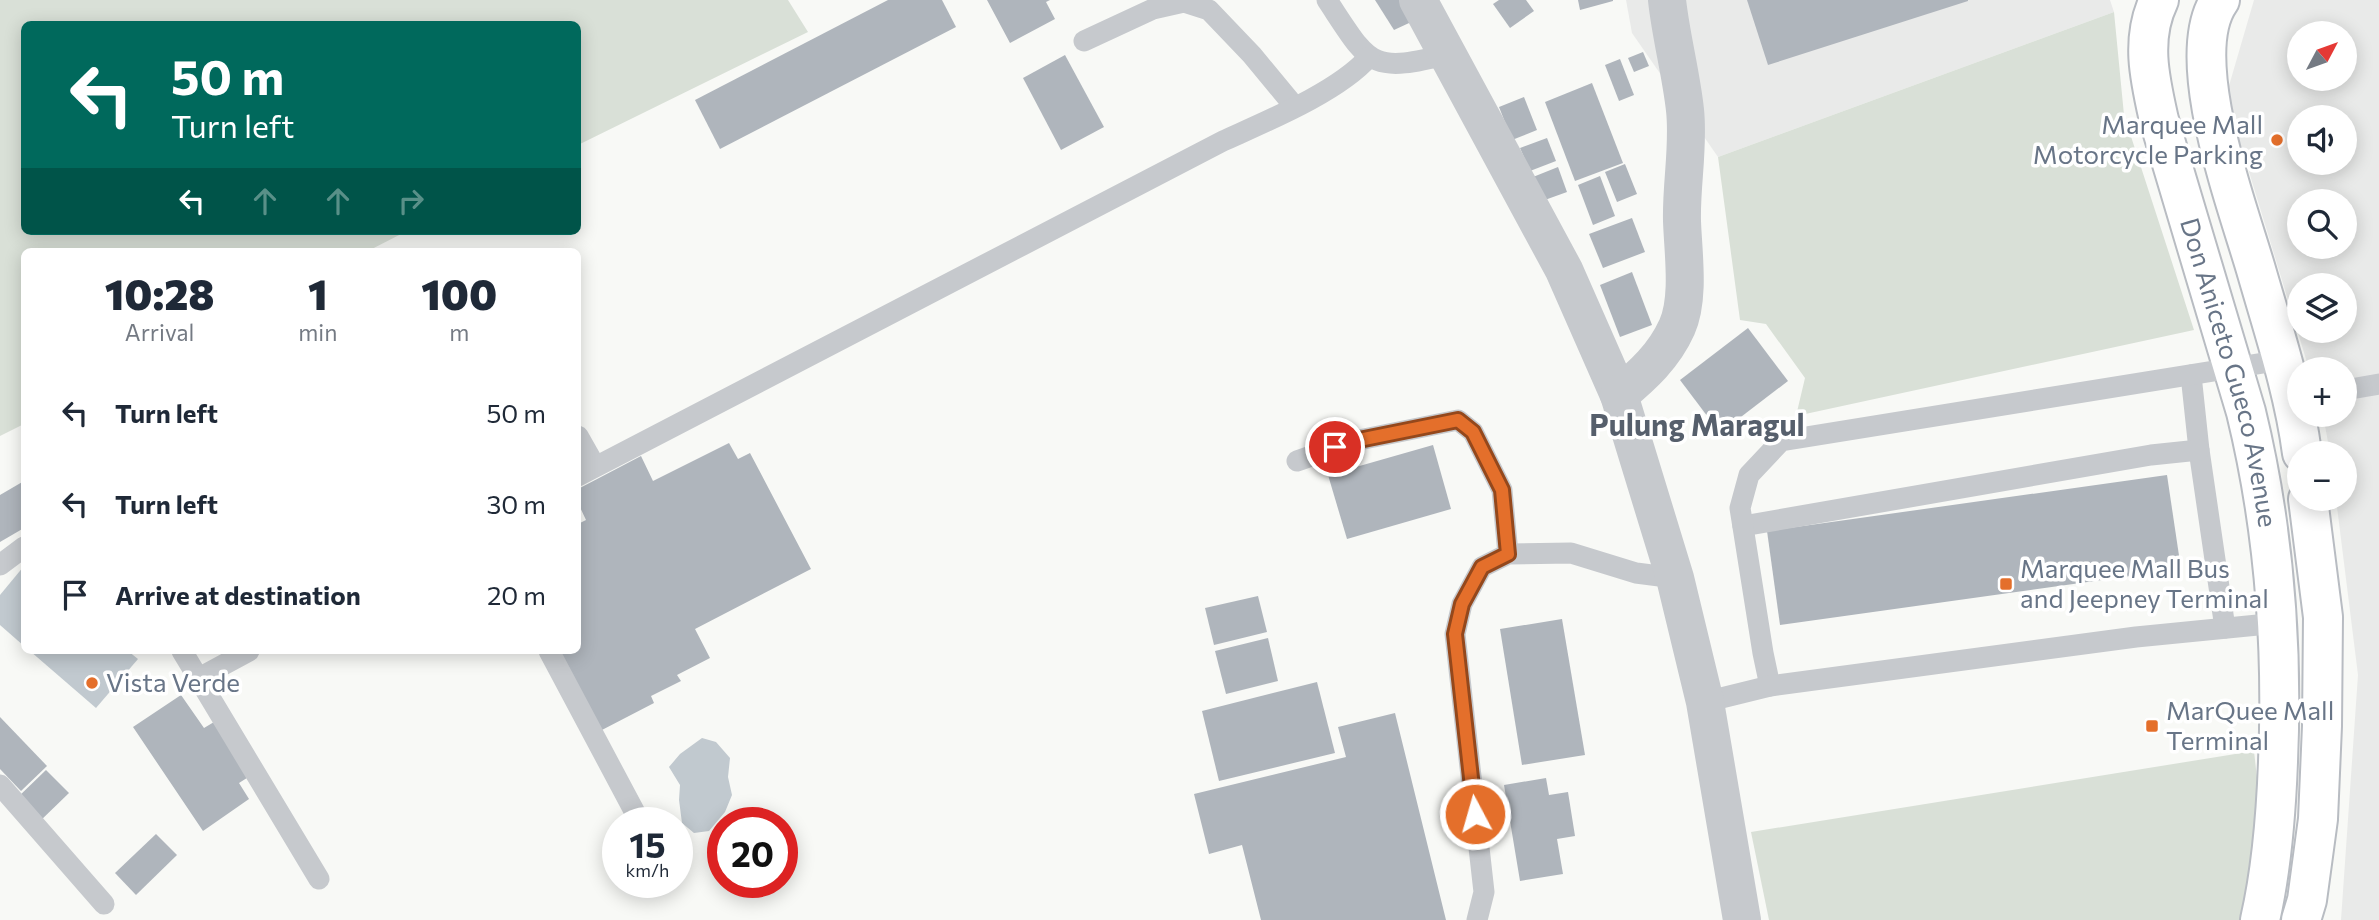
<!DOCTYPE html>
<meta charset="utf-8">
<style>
:root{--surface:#fff;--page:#f6f6f7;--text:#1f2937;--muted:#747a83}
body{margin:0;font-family:Commissioner,sans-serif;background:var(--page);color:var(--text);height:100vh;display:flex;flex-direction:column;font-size:26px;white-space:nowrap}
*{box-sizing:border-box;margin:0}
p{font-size:23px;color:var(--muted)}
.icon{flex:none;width:38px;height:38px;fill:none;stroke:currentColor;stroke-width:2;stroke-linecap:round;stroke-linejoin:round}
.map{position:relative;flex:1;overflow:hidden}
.drawer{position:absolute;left:21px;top:248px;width:560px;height:406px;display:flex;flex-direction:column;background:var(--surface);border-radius:10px;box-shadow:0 4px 18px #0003}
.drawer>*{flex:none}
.top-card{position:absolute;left:21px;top:21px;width:560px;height:214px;border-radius:10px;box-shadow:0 4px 18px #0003;background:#00695c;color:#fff;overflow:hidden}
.needle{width:46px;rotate:49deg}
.controls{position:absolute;left:2287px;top:21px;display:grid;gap:14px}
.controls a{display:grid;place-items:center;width:70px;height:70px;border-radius:50%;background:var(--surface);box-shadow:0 4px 18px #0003;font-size:35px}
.speed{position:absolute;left:602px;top:807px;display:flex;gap:14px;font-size:35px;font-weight:700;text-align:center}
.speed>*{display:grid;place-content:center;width:91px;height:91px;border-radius:50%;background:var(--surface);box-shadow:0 4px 18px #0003;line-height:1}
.speed small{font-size:18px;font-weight:400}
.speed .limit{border:10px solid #d22;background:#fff;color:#111}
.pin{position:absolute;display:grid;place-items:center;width:60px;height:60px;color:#fff;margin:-30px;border:4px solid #fff;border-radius:50%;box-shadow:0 2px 7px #0007}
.me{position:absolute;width:77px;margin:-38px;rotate:354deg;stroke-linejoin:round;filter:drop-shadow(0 0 5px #0008)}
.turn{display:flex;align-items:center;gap:24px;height:147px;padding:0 35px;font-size:32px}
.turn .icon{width:91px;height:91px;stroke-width:2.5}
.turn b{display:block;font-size:49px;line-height:60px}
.lanes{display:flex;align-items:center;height:66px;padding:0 35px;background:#0003;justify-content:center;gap:35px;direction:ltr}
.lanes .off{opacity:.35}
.eta{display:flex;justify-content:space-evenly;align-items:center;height:119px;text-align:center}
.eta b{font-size:42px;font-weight:800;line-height:49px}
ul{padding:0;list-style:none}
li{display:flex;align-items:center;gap:21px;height:91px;padding:0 35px}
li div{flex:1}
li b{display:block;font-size:26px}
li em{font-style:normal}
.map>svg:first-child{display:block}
</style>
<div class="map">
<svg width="2379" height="920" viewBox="0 0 2379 920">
<rect width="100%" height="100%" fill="#f8f9f6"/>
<g fill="#e9eae9" fill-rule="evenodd">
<polygon points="1626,0 2110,0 2114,12 1718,157 1632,33"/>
<path d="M2254,0h125v920h-38l17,-245 -22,-176h9v-46h-15l-7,-38h22v-46h-36l-83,-273zM2300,33h45v46h-45zM2300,117h45v46h-45zM2300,201h45v46h-45zM2300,285h45v46h-45z"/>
</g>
<g fill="#d9e0d7">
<polygon points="0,0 788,0 808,32 578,145 578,24 24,24 24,231 407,231 366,252 24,252 24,424 0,436"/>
<polygon points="2114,12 2124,115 2194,330 1796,416 1805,378 1766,324 1740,320 1718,157"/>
<polygon points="2254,751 2258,787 2253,859 2239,920 1769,920 1751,832"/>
</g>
<g fill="#c1c9cf">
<polygon points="24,566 24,646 0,625 0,595"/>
<polygon points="30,651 128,651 138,659 96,708"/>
<polygon points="702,738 716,742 730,758 728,777 732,795 725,812 709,831 694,833 682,823 679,800 680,785 669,767 680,754"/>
</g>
<g fill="#afb5bc">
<polygon points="888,0 942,0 956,27 720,149 695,100"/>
<polygon points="987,0 1050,0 1046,2 1055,19 1010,43"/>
<polygon points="1375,0 1414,0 1422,17 1394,30"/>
<polygon points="1499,0 1526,0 1534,11 1510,28 1493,4"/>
<polygon points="1578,0 1613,0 1613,1 1580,10"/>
<polygon points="1747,0 1968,0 1968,1 1768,65"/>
<polygon points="1643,52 1649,66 1634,72 1628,58"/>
<polygon points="1065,55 1104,127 1061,150 1023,78"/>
<polygon points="1620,59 1634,95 1619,101 1605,65"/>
<polygon points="1592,83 1623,163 1575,181 1545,102"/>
<polygon points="1524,97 1537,130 1512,140 1499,107"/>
<polygon points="1547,138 1556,161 1530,171 1520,148"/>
<polygon points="1625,164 1637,194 1617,202 1605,172"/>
<polygon points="1558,167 1567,192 1542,201 1533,177"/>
<polygon points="1600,176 1615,216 1593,225 1578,185"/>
<polygon points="1632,218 1645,252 1603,268 1589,234"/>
<polygon points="1632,272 1652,325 1620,337 1600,285"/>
<polygon points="1748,328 1788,381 1720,433 1680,380"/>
<polygon points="729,443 738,459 750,453 811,569 695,629 710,658 677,675 681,681 651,696 654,703 600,731 558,651 578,651 578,524 586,520 578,503 578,489 641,456 653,481"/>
<polygon points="1433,445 1451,509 1347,539 1328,475"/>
<polygon points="2167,475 2181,569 1780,625 1767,531"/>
<polygon points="24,481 24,528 0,542 0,495"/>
<polygon points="1258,596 1267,632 1214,645 1205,608"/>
<polygon points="1562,619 1585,755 1522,765 1500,629"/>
<polygon points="1268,638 1278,681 1226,694 1215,651"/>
<polygon points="1317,682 1335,753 1219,781 1202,711"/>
<polygon points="181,695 204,728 214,722 250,776 239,783 249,799 203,831 133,727"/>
<polygon points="1395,713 1446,920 1261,920 1242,845 1209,854 1194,794 1346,757 1338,727"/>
<polygon points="0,717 47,766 21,791 0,769"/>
<polygon points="46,770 69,793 38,823 15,800"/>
<polygon points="1546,778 1549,795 1568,792 1575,836 1557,839 1563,874 1520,881 1504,785"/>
<polygon points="156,834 177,855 136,895 115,873"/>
</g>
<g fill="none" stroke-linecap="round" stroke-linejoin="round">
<g stroke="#b8bcc2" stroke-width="42">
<g id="secondary">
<path id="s1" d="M2159,0c-19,39 -9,80 0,120l87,292c28,115 37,232 32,350 -2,53 -6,106 -18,158"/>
<path d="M2220,0c-40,56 19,210 37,273 17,59 37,119 45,180"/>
<polyline points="2301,920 2307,900 2318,819 2322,726 2323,617 2308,499"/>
</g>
</g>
<g stroke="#c6c9cd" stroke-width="21">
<path d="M1327,0c43,65 42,74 122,54"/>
<polyline points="1084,41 1153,9 1184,2 1209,10 1252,55 1295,107"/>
<polyline points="2191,375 2199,450 2225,628"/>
<polyline points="2345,390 2379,384"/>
<polyline points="578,436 595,466"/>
<polyline points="1297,461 1354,441 1458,420 1473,432 1502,490 1508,554"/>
<path d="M578,476l645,-335c44,-20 115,-49 146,-84"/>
<polyline points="1743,526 2151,455 2199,450"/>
<polyline points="0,565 24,547"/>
<polyline points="182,651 319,879"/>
<polyline points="549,651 640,822"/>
<polyline points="199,678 249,651"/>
<polyline points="1770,686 1763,653 1740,508 1749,475 1781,441 2282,360"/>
<polyline points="1705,702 1770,686 2136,637 2278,623"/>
<polyline points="0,785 104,904"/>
<polyline points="1477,920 1484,892 1455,634 1462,604 1482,567 1508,554 1571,553 1636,573 1675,578"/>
</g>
<g stroke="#c6c9cd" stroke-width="38">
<polyline points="1418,0 1564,270 1619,395 1675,578 1705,702 1742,920"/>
<path d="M1619,395c24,-20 45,-39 58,-68 13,-29 6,-75 5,-106 -1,-37 7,-74 3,-111 -4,-37 -14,-73 -18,-110"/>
</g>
<use href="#secondary" stroke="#fff" stroke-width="38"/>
</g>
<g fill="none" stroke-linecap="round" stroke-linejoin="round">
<g stroke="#94481c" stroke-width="18">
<polyline id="route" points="1335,447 1354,441 1458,420 1473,432 1502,490 1508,554 1482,567 1462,604 1455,634 1475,814"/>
</g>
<use href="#route" stroke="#e46f2b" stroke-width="12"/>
</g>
<g fill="#e46f2b" stroke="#fff" stroke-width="2.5">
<circle cx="2277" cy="140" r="7"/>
<rect x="1999" y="577" width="14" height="14" rx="3.5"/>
<circle cx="92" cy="683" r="7"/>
<rect x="2145" y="719" width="14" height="14" rx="3.5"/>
</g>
<g text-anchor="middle" stroke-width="7" stroke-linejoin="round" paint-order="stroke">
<g font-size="26" fill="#687587" stroke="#fff" text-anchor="start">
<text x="2263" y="134" text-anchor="end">Marquee Mall<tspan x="2263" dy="30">Motorcycle Parking</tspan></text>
<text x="2020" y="578">Marquee Mall Bus<tspan x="2020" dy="30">and Jeepney Terminal</tspan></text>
<text x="106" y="692">Vista Verde</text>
<text x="2166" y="720">MarQuee Mall<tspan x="2166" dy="30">Terminal</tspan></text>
</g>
<g font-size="26" fill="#687587" stroke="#fff">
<text dy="9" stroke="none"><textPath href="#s1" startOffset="385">Don Aniceto Gueco Avenue</textPath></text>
</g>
<g font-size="30" font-weight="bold" fill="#565f6c" stroke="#fff">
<text x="1697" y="436">Pulung Maragul</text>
</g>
</g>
</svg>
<div class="controls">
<a><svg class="needle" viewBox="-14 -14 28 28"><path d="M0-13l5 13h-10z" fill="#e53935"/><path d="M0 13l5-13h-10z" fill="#747a83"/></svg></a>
<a><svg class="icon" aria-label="sound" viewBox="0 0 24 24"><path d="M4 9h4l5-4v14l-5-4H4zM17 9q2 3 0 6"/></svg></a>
<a><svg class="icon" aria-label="search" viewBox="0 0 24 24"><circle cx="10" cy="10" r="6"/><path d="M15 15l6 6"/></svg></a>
<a><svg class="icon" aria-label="layers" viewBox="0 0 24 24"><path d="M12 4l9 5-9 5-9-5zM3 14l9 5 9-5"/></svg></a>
<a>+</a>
<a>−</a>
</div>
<div class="speed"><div>15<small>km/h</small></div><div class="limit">20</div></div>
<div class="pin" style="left:1335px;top:447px;background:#d93025"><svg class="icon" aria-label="arrive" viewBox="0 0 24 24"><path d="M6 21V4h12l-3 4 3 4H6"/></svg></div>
<svg class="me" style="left:1475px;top:814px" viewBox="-20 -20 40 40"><circle r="17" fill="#e46f2b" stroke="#fff" stroke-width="3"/><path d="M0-11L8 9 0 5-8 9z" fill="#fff"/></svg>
<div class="top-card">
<div class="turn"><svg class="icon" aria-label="left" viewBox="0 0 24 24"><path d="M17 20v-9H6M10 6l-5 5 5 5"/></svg><div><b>50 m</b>Turn left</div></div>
<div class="lanes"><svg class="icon" aria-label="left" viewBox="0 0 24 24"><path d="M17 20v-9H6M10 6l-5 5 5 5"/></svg><svg class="icon off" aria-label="ahead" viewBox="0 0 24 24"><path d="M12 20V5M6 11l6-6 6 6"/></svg><svg class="icon off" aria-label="ahead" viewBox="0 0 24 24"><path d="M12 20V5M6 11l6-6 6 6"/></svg><svg class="icon off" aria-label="right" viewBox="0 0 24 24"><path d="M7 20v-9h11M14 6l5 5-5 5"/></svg></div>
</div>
<section class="drawer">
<div class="eta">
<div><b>10:28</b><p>Arrival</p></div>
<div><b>1</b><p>min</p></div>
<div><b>100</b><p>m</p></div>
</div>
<ul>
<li><svg class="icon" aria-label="left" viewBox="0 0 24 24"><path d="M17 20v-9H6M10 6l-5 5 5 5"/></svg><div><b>Turn left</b></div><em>50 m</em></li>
<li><svg class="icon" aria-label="left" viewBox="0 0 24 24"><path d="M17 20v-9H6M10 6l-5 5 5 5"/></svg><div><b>Turn left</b></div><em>30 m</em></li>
<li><svg class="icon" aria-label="arrive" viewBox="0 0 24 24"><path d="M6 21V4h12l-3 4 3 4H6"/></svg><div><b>Arrive at destination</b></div><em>20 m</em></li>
</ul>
</section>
</div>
